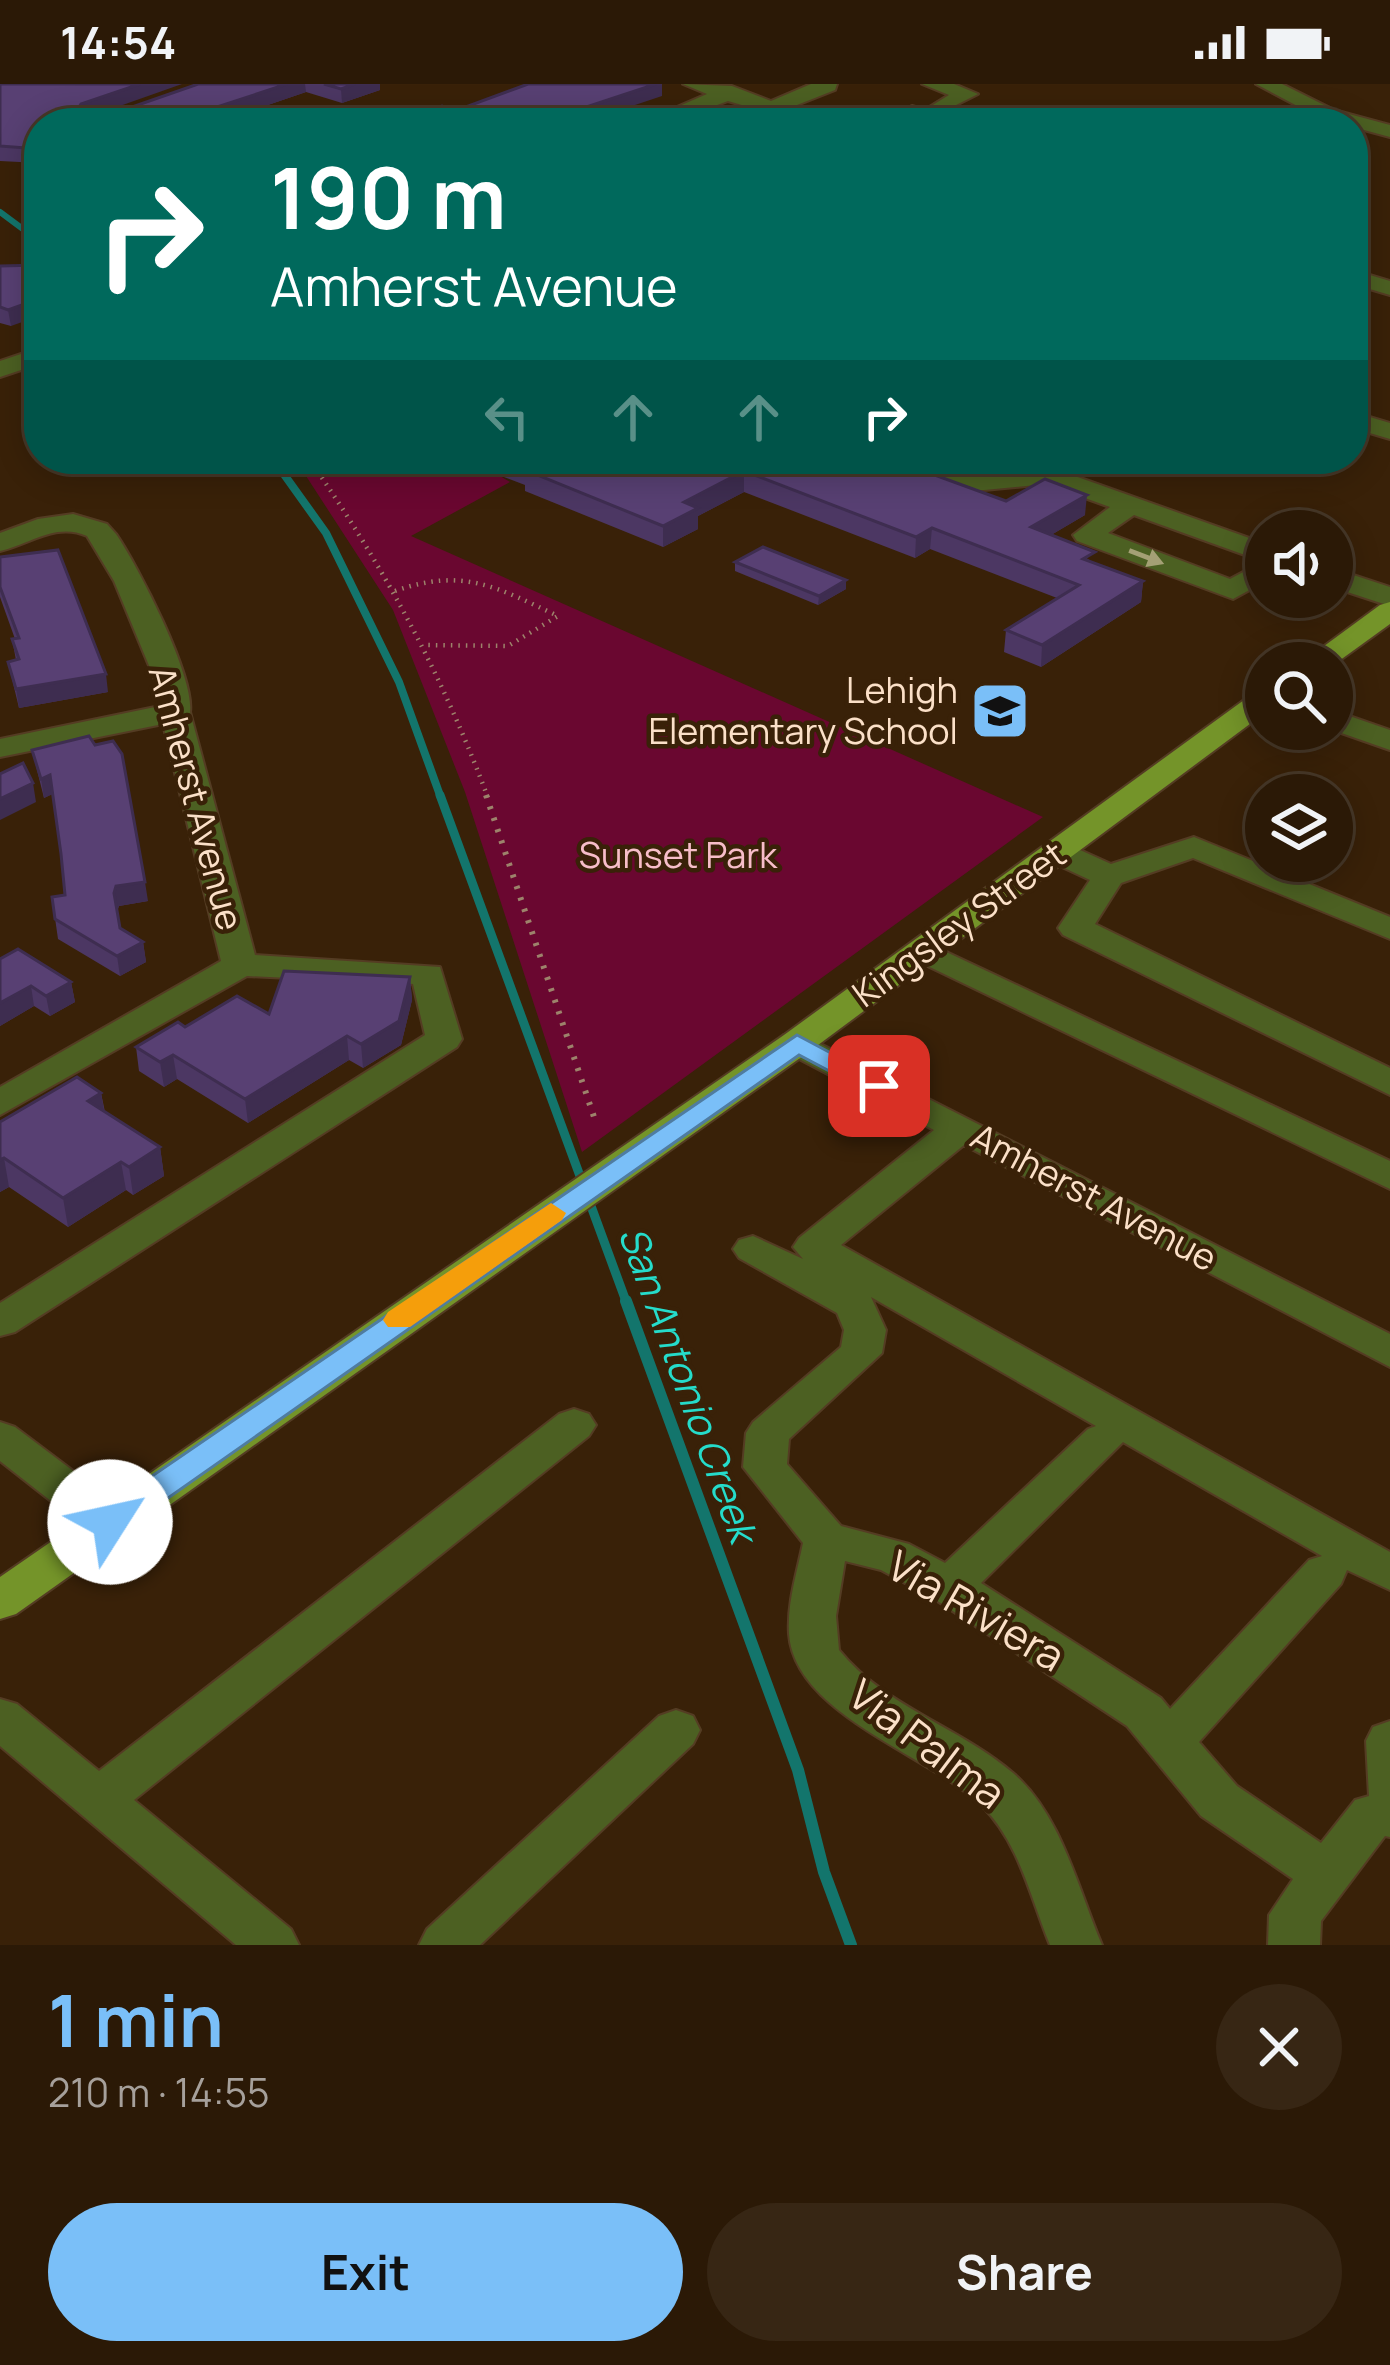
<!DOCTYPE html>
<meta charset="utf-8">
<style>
:root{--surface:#2b1906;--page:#372614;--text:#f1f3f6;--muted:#a6a09b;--line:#473828;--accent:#7abff8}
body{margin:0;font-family:Manrope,sans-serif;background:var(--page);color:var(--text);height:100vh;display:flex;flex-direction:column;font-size:45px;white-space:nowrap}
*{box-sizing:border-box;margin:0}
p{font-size:39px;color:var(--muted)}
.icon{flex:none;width:66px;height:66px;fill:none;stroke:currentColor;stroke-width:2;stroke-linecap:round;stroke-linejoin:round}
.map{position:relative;height:1861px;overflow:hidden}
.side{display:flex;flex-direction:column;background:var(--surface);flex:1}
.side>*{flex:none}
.top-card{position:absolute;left:24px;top:24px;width:1344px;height:366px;border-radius:48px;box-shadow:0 6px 30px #0003,0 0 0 3px var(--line);background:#00695c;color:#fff;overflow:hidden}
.controls{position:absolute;left:1245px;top:426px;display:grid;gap:24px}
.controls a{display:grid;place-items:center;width:108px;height:108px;border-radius:50%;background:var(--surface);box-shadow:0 6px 30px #0003,0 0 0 3px var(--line);font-size:60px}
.pin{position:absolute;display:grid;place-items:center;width:102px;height:102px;color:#fff;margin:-51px;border-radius:24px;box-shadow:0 6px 18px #0006}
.me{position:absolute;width:132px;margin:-66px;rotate:55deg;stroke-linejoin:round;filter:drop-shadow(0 0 9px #0008)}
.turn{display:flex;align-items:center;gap:42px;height:252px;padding:0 48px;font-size:54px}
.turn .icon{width:156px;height:156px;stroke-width:2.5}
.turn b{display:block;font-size:84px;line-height:102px}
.lanes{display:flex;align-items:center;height:114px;padding:0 48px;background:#0003;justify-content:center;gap:60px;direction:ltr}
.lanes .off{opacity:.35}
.round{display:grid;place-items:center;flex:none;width:126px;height:126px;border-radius:63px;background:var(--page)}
.head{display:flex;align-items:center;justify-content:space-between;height:204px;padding:0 48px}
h1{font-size:72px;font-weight:700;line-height:90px;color:var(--accent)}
.cta{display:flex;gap:24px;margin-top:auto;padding:24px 48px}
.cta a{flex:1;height:138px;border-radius:72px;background:var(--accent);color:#111;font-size:48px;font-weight:700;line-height:138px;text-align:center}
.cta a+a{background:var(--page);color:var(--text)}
.status{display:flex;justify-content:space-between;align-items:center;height:84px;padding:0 60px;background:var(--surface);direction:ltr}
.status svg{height:33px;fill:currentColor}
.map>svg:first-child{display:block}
</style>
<div class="status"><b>14:54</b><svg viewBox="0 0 49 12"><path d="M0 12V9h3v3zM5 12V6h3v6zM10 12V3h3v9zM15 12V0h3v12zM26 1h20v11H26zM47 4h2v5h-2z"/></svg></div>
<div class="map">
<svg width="1390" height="1861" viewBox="0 0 1390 1861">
<rect width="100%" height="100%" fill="#392108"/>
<polygon fill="#6a0730" points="295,375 523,375 495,389 510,398 411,452 1043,733 582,1068 465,708 393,526"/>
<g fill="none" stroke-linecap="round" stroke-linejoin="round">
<polyline stroke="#13756c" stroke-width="6" points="0,128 39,157"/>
<polyline stroke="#13756c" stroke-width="8" points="273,375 326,449 399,598 441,714"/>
<polyline stroke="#13756c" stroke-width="9" points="440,711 627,1220"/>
<polyline stroke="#13756c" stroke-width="12" points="626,1217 798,1686 824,1788 851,1861"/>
<g stroke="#543c23" stroke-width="4">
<g id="minor">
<polygon points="683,0 732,2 771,17 811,0 837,0 835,6 792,23 836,39 804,39 728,17 669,39 640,39 707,10"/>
<polygon points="922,0 954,0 978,10 938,30 928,24 949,11"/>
<polygon points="1256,0 1282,0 1334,26 1390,41 1390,53 1353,43 1353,39 1320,34"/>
<polygon points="912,22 919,24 919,32 904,39 877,39"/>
<polygon points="1023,26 1054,39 1016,36 1013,32"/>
<polygon points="1353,130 1363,131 1363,141 1353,144"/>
<polygon points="1353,186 1390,197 1390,211 1353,200"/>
<polygon points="39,264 39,280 0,293 0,277"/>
<polygon points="1353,328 1390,339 1390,355 1353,344"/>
<path d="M868,375h38l49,18 57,-5 -23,-13h38l239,85v37l-33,18 -156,-58 -4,-6 37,-28 -64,-23 -93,9 -81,-28zM1134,431l122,44 8,2 -34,18 -122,-46z"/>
<path d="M73,430l34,10 9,10c22,32 79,143 74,178l65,243 185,12 22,72 -5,8 -442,285 -15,4v-33l425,-268 -12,-51 -166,-8 -247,139v-28l221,-126 -58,-237 -163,33v-18l160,-33 2,-9 -48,-116 -27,-45c-31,-14 -57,8 -87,15v-18l38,-14z"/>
<polygon points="1332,484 1390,503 1390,522 1332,503"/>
<polygon points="1332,626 1390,646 1390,666 1330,645"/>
<polygon points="1194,753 1390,833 1390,855 1193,774 1121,799 1095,840 1390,984 1390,1011 1063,851 1058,844 1090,796 1045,775 1040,768 1045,761 1069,761 1111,780"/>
<polygon points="923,857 1390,1077 1390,1105 911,874 906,867 911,860"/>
<path d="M797,948l593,302v33l-426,-222 -123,100 549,307v38l-43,-20 -6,14 -142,158 38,44 84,57 34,-43 14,-4 -3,-55 7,-14 17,-6v116l-5,-1 -64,85 -1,24h-52l1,-30 24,-36 -92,-63 -74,-90 -194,-128 -52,-28 -36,-9 -9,55 3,34c45,56 120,77 174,123 48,41 65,116 89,172h-52c-19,-46 -31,-103 -68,-139 -52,-51 -187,-91 -193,-172 -2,-31 8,-61 14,-91l-60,-76 3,-34 7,-11 88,-75 3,-17 -7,-17 -98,-55 -6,-9 6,-9 14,-4 50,23 -10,-12 6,-9 135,-108 -150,-79 -5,-8 5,-8zM871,1213l225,129 -8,3 -143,134 -36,-19 -68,-18 -54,-62 2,-25 93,-86 4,-23zM1123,1358l199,114 -13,4 -139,149 -9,-11 -180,-115z"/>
<polygon points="574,1325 589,1330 596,1341 589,1352 134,1716 291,1845 299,1861 236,1861 0,1662 0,1615 17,1620 99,1687 559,1330"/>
<polygon points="0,1338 15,1343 125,1426 131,1438 125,1450 109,1455 93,1450 0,1377"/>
<polygon points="676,1626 693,1632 700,1646 693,1660 480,1861 419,1861 427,1845 659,1632"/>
</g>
</g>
<g stroke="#543c23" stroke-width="4">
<g id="major">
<polygon points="1390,518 1390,540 1332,582 1301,579 1380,521"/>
<polygon points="1266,605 1266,628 810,967 16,1530 0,1535 0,1493 784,951 1255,608"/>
</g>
</g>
<g stroke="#9d836b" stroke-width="4.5" stroke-dasharray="1.5 6" stroke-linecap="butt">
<path d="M309,375c74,106 134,217 179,339"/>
<path d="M395,507c68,-24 101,-4 163,25l-50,30 -84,-1"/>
</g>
<polyline stroke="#9d836b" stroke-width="6" stroke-dasharray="3 9" stroke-linecap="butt" points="486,711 595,1036"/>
<use href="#minor" fill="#4c6022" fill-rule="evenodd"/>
<use href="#major" fill="#749429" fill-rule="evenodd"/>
</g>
<g fill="#4c3763">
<polygon points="0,0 103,28 115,29 198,0 380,0 380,6 342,19 306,8 215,39 39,39 39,79 0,77"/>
<polygon points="39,181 11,242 0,239 0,182"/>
<polygon points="495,375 891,375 1006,417 1085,431 1051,451 1094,479 1143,497 1141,518 1041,583 1004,568 1006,546 1057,514 930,465 915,474 744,408 698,432 698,445 663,463 525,407 525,401 496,390"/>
<polygon points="0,473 108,608 19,624 8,578 16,576 12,555 15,555 0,513"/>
<polygon points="735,478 846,496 846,505 818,521 735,487"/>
<polygon points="32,666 148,817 119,822 117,827 120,844 143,858 146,878 120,892 58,855 52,813 65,811 61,770 52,710 44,714"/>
<polygon points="0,875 71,898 75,918 50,932 34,922 0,942"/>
<polygon points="410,893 412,916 401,961 363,984 349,976 248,1039 177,995 164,1003 139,987 136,963 185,943 269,930"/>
<polygon points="101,1009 105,1028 160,1063 164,1092 133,1111 126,1106 68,1143 9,1103 0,1108 0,1038"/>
</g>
<g fill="#3e2d50">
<polygon points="140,0 182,0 83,35 78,25 81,20"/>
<polygon points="287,0 305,0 306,8 215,39 190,39 205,27"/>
<polygon points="355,0 380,0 380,6 342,19 341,5"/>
<polygon points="656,0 662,0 662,12 581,39 538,39"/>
<polygon points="39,215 39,232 11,242 8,226"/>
<polygon points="744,387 744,408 698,432 698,445 663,463 663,442 684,418"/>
<polygon points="1087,411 1085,431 1029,464 1031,443"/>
<polygon points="932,444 930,465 915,474 916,453"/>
<polygon points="846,496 846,505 818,521 819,512"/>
<polygon points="1143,497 1141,518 1041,583 1042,561"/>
<polygon points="106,590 108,608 19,624 16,605"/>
<polygon points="50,691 53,710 44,714 41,695"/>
<polygon points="33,699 36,718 0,736 0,715"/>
<polygon points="145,798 148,817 119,822 117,828 114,809 116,802"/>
<polygon points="143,858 146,878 120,892 117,872"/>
<polygon points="410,893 412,916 401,961 363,984 361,960"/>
<polygon points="71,898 75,918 50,932 46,912"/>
<polygon points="31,902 34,922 0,942 0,919"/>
<polygon points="347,952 349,976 248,1039 245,1015"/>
<polygon points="173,971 177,995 164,1003 160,978"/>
<polygon points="101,1009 106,1037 88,1017"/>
<polygon points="160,1063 164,1092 133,1111 129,1083"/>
<polygon points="4,1074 9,1103 0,1108 0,1076"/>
<polygon points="121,1078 126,1106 68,1143 63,1114"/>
</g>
<g fill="#584073" stroke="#3e2d50" stroke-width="3">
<polygon points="0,0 140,0 81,20 78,25 115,29 198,0 287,0 205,27 215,31 190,39 39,39 39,65 0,62"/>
<polygon points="324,0 355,0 341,5"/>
<polygon points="528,0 656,0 538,39 407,39 401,37 442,22 455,27"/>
<polygon points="39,181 39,215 8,226 0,223 0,182"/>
<polygon points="509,375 891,375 1006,417 1045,395 1087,411 1031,443 1095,468 1083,475 1143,497 1042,561 1006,546 1079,501 932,444 916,453 744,387 684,418 698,424 663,442 525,386 531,384"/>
<polygon points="763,463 846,496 819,512 735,478"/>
<polygon points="58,466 106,590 16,605 8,578 19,575 12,555 19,554 0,503 0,473"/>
<polygon points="89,652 95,661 113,657 122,670 145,798 116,802 114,809 120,844 143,858 117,872 55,835 52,813 65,811 61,770 50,691 41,695 32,666"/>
<polygon points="23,679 33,699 0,715 0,690"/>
<polygon points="18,865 71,898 46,912 31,902 0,919 0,875"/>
<polygon points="284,887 410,893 399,937 361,960 347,952 245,1015 173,971 160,978 136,963 178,938 185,943 237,912 269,930"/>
<polygon points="77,993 101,1009 88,1017 160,1063 129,1083 121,1078 63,1114 4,1074 0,1076 0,1038"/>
</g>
<defs><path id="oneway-solid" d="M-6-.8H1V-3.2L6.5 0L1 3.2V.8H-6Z" transform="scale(3)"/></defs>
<use fill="#a4a075" href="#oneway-solid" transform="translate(1146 473) rotate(21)"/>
<polygon fill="#7abff8" stroke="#4f7ca1" stroke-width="3" points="797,951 893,1002 889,1008 869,1008 799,971 121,1447 110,1451 98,1447 93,1438 98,1429"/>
<polygon fill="#f59e0b" points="551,1119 566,1129 562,1136 410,1243 388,1243 383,1236 388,1228"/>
<defs>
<g id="school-square" transform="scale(3)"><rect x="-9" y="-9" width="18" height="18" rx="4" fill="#7abff8" stroke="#392108"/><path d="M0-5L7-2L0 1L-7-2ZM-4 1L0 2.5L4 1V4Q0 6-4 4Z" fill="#111"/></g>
</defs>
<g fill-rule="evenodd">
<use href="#school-square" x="1000" y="627"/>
</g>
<g text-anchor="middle" stroke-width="9" stroke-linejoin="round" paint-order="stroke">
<g font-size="36" fill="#fbe0c8" stroke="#392108" text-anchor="end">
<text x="958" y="619">Lehigh<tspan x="958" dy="41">Elementary School</tspan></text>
</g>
<g font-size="36" fill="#fbe0c8" stroke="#392108">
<text transform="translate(196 714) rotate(75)" y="13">Amherst Avenue</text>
<text transform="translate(959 840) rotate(-36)" y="13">Kingsley Street</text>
<text transform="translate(1094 1113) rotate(28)" y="13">Amherst Avenue</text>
</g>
<g font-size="36" fill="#f7bdc9" stroke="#392108">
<text x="678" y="784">Sunset Park</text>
</g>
<g font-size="39" font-style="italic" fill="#25dccb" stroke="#392108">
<text transform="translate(688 1300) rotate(70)" y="14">San Antonio Creek</text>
</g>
<g font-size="42" fill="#fbe0c8" stroke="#392108">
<text transform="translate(976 1527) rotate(30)" y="15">Via Riviera</text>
<text transform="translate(927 1660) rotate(37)" y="15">Via Palma</text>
</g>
</g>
</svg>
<div class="controls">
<a><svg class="icon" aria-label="sound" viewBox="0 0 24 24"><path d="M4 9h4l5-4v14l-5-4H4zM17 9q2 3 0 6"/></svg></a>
<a><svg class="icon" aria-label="search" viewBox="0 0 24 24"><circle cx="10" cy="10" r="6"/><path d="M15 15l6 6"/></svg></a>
<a><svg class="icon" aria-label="layers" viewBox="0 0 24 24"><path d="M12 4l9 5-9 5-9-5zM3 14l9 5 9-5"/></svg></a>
</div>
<div class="pin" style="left:879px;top:1002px;background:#d93025"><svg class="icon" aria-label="arrive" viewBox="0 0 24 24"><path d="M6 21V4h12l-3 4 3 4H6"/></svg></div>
<svg class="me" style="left:110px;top:1438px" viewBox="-20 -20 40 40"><circle r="19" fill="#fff"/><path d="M0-13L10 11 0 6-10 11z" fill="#7abff8"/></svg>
<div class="top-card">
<div class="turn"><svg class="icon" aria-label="right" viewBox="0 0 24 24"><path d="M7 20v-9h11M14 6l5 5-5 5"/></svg><div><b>190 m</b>Amherst Avenue</div></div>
<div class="lanes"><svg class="icon off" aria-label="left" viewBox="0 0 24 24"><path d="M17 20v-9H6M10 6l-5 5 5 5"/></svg><svg class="icon off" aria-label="ahead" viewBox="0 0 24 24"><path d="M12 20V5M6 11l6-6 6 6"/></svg><svg class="icon off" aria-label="ahead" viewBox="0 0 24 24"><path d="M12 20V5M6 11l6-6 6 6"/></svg><svg class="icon" aria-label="right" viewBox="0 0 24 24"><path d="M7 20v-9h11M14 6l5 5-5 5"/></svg></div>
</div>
</div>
<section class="side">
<div class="head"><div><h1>1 min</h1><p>210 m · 14:55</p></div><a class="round"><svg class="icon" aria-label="close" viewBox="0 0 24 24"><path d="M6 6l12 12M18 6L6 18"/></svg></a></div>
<div class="cta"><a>Exit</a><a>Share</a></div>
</section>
